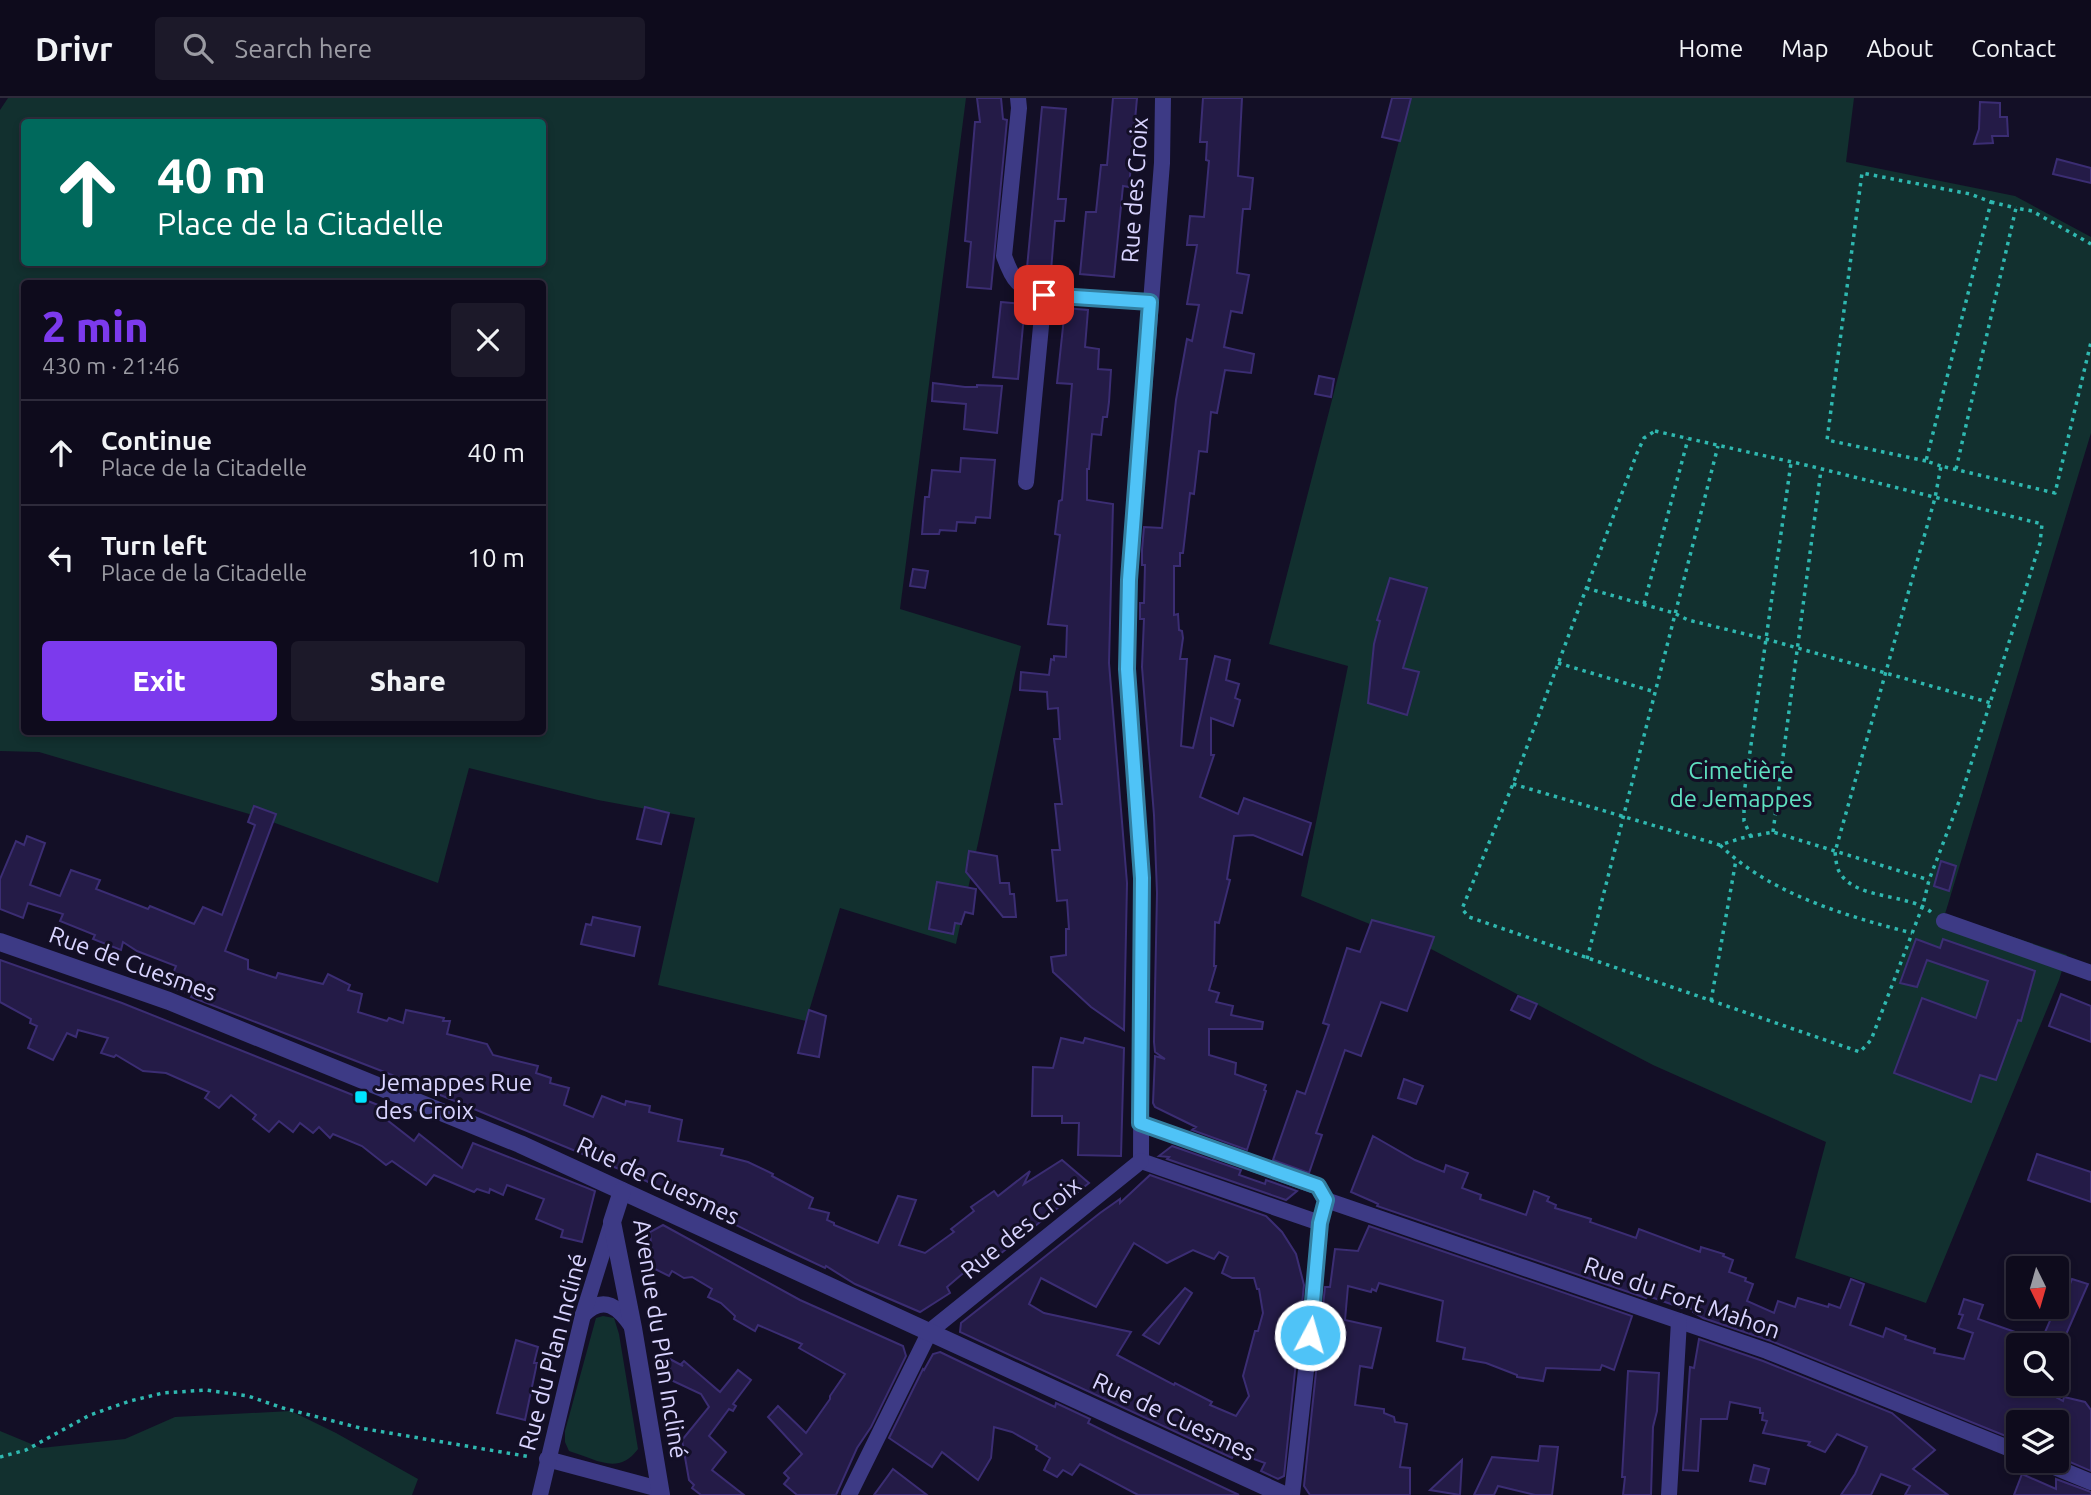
<!DOCTYPE html>
<meta charset="utf-8">
<style>
:root{--surface:#0e0b1c;--page:#1c1929;--text:#f1f3f6;--muted:#9b9ba3;--line:#2e2b3b;--accent:#7c3aed}
body{margin:0;font-family:Ubuntu,sans-serif;background:var(--page);color:var(--text);height:100vh;display:flex;flex-direction:column;font-size:26px;white-space:nowrap}
*{box-sizing:border-box;margin:0}
p{font-size:23px;color:var(--muted)}
.icon{flex:none;width:38px;height:38px;fill:none;stroke:currentColor;stroke-width:2;stroke-linecap:round;stroke-linejoin:round}
.map{position:relative;flex:1;overflow:hidden}
.sheet{position:absolute;left:21px;top:182px;width:525px;height:455px;display:flex;flex-direction:column;background:var(--surface);border-radius:7px;box-shadow:0 4px 10px #0003,0 0 0 2px var(--line)}
.sheet>*{flex:none}
.hud{position:absolute;left:21px;top:21px;width:525px;height:147px;border-radius:7px;box-shadow:0 4px 10px #0003,0 0 0 2px var(--line);background:#00695c;color:#fff;overflow:hidden}
.needle{width:46px;rotate:175deg}
.buttons{position:absolute;left:2006px;top:1158px;display:grid;gap:14px}
.buttons a{display:grid;place-items:center;width:63px;height:63px;border-radius:7px;background:var(--surface);box-shadow:0 4px 10px #0003,0 0 0 2px var(--line);font-size:35px}
.pin{position:absolute;display:grid;place-items:center;width:60px;height:60px;color:#fff;margin:-30px;border-radius:14px;box-shadow:0 4px 10px #0006}
.me{position:absolute;width:77px;margin:-38px;rotate:6deg;stroke-linejoin:round;filter:drop-shadow(0 0 5px #0008)}
.turn{display:flex;align-items:center;gap:24px;height:147px;padding:0 21px;font-size:32px}
.turn .icon{width:91px;height:91px;stroke-width:2.5}
.turn b{display:block;font-size:49px;line-height:60px}
.round{display:grid;place-items:center;flex:none;width:74px;height:74px;border-radius:7px;background:var(--page)}
.headline{display:flex;align-items:center;justify-content:space-between;height:119px;padding:0 21px}
h1{font-size:42px;font-weight:800;line-height:52px;color:var(--accent)}
.primary-button{display:flex;gap:14px;margin-top:auto;padding:14px 21px}
.primary-button a{flex:1;height:80px;border-radius:7px;background:var(--accent);color:#fff;font-size:28px;font-weight:800;line-height:80px;text-align:center}
.primary-button a+a{background:var(--page);color:var(--text)}
ul{padding:0;list-style:none}
li{display:flex;align-items:center;gap:21px;height:105px;padding:0 21px;border-top:2px solid var(--line)}
li div{flex:1}
li b{display:block;font-size:26px}
li em{font-style:normal}
header{display:flex;align-items:center;gap:42px;box-sizing:border-box;height:98px;padding:0 35px;background:var(--surface);border-bottom:2px solid var(--line)}
header strong{font-size:33px}
nav{display:flex;gap:38px;margin-inline-start:auto;font-size:24px}
.search{width:490px;height:63px;background:var(--page);display:flex;align-items:center;gap:18px;box-sizing:border-box;padding:0 24px;border-radius:7px;color:var(--muted);font-size:26px}
.map>svg:first-child{display:block}
</style>
<header>
<strong>Drivr</strong>
<div class="search"><svg class="icon" aria-label="search" viewBox="0 0 24 24"><circle cx="10" cy="10" r="6"/><path d="M15 15l6 6"/></svg>Search here</div>
<nav><a>Home</a><a>Map</a><a>About</a><a>Contact</a></nav>
</header>
<div class="map">
<svg width="2091" height="1397" viewBox="0 0 2091 1397">
<rect width="100%" height="100%" fill="#130f26"/>
<g fill="#12302f" fill-rule="evenodd">
<path d="M8,0h958l-66,511 121,37 -65,298 -116,-36 -34,113 -148,-36 37,-167 -97,-18 -129,-32 -31,115 -182,-67 -217,-64 -39,-1v-641zM24,24h518v140h-518zM24,186h518v448h-518z"/>
<polygon points="1410,0 1854,0 1846,64 2015,98 2091,139 2091,335 1945,816 2067,857 2059,882 1926,1205 1795,1160 1826,1044 1653,967 1431,851 1301,798 1348,568 1269,546"/>
<path d="M603,1218l11,2 5,16 19,115c-20,27 -42,10 -69,2l-4,-9v-11l31,-113z"/>
<polygon points="291,1313 336,1335 418,1381 412,1397 0,1397 0,1333 41,1350 125,1341 175,1319"/>
</g>
<g fill="#241b47" stroke="#3b2d73" stroke-width="2" fill-rule="evenodd">
<polygon points="977,0 1001,0 1003,21 1007,22 991,191 967,189 971,144 965,143 975,24 980,24"/>
<polygon points="1113,0 1137,0 1129,89 1123,88 1114,179 1080,176 1086,114 1096,114 1101,67 1107,67"/>
<polygon points="1203,0 1242,0 1238,78 1253,80 1250,111 1243,111 1237,175 1249,177 1242,215 1231,213 1224,249 1254,256 1251,275 1225,272 1217,315 1211,314 1207,354 1199,353 1194,396 1190,395 1183,455 1180,455 1180,468 1174,468 1174,517 1178,516 1179,532 1182,533 1183,540 1180,561 1187,561 1181,648 1193,650 1215,558 1230,562 1226,582 1239,586 1235,600 1240,602 1233,628 1211,620 1211,657 1214,657 1200,699 1238,716 1244,700 1311,725 1302,757 1253,737 1234,738 1227,781 1230,782 1219,825 1215,824 1214,868 1216,868 1209,892 1219,895 1216,904 1233,908 1231,917 1263,924 1262,931 1209,931 1209,957 1236,965 1235,976 1266,987 1264,992 1266,993 1247,1052 1192,1032 1196,1029 1155,1009 1153,1005 1155,958 1165,961 1155,954 1154,944 1157,795 1154,717 1142,569 1144,521 1140,521 1140,505 1144,505 1145,467 1142,467 1142,452 1144,429 1162,430 1176,302 1187,241 1192,243 1199,207 1187,206 1197,147 1187,147 1190,118 1204,119 1209,63 1206,62 1207,44 1200,44"/>
<polygon points="1392,0 1411,0 1400,43 1382,39"/>
<polygon points="1980,4 2000,5 2000,19 2007,19 2008,38 1992,38 1993,45 1974,46 1979,31"/>
<polygon points="1042,9 1066,11 1058,101 1066,101 1064,123 1055,123 1051,173 1027,170"/>
<polygon points="2057,61 2091,70 2091,85 2053,76"/>
<polygon points="1001,204 1025,206 1018,281 993,279"/>
<polygon points="1065,210 1088,212 1085,249 1099,251 1098,271 1111,272 1109,304 1107,319 1103,319 1101,337 1092,336 1089,371 1087,371 1087,402 1113,406 1109,565 1127,785 1124,932 1091,909 1053,874 1051,859 1066,857 1066,831 1069,831 1067,802 1057,803 1052,752 1060,752 1055,706 1062,706 1054,641 1060,641 1058,610 1048,611 1047,594 1020,592 1021,574 1049,577 1051,561 1054,562 1054,558 1066,559 1067,528 1048,526 1060,437 1055,436 1059,403 1062,402 1072,286 1057,285"/>
<polygon points="1319,278 1334,281 1331,299 1315,296"/>
<polygon points="933,285 965,289 977,289 977,287 1002,288 997,335 964,331 966,306 932,303"/>
<polygon points="961,360 995,362 990,420 976,419 975,425 957,424 956,433 940,432 939,436 922,436 925,399 929,399 932,372 960,374"/>
<polygon points="913,471 928,473 925,490 910,488"/>
<polygon points="1390,480 1427,490 1403,570 1419,574 1407,617 1368,605 1374,546 1380,523 1377,522"/>
<polygon points="254,708 276,716 225,853 248,862 248,871 276,880 278,875 323,886 328,876 350,887 348,892 362,896 358,914 387,923 389,920 403,925 406,912 444,920 443,923 450,923 447,936 487,946 493,957 538,968 536,975 551,980 550,985 569,990 564,1007 593,1019 602,998 625,1007 626,1003 650,1008 649,1014 682,1022 678,1043 723,1051 721,1057 748,1064 773,1076 772,1078 813,1100 809,1110 829,1115 827,1122 834,1125 834,1127 878,1145 898,1098 916,1102 899,1147 925,1155 954,1134 951,1131 974,1113 971,1109 994,1093 998,1098 1030,1073 1024,1086 1062,1062 1089,1085 985,1168 981,1162 961,1177 947,1189 950,1195 920,1214 855,1186 826,1168 825,1170 789,1153 636,1078 387,975 191,899 192,897 168,888 176,868 137,853 123,844 121,852 93,841 95,837 60,823 63,816 28,805 23,820 0,811 0,781 16,743 24,747 27,738 45,745 30,787 60,798 71,772 100,782 96,791 148,811 150,808 194,826 203,809 222,817 255,727 248,724"/>
<polygon points="645,709 669,715 661,746 637,741"/>
<polygon points="969,753 997,758 1000,785 1009,785 1010,796 1014,796 1016,819 1003,819 966,774"/>
<polygon points="1941,763 1956,768 1949,793 1934,788"/>
<polygon points="937,784 976,791 973,816 965,814 961,826 955,825 953,836 929,831"/>
<polygon points="593,819 640,829 634,858 581,846 586,826 591,827"/>
<polygon points="1372,822 1434,839 1407,913 1381,904 1361,958 1345,952 1316,1035 1322,1037 1309,1075 1273,1062 1297,993 1305,996 1329,927 1323,925 1347,850 1360,854"/>
<polygon points="1916,841 1940,850 1943,841 2035,873 2021,923 2018,922 1996,982 1980,977 1971,1004 1894,975 1922,900 1976,920 1988,883 1927,862 1917,889 1900,885"/>
<polygon points="0,862 122,905 388,1011 382,1018 414,1043 419,1036 462,1070 473,1045 595,1093 582,1144 561,1139 563,1132 536,1121 544,1101 507,1087 503,1097 490,1091 489,1095 477,1091 474,1094 434,1077 426,1087 392,1063 386,1067 362,1048 333,1036 330,1040 319,1029 313,1035 300,1025 293,1034 279,1023 269,1034 253,1021 256,1017 231,997 219,1010 205,1000 209,994 166,975 143,973 116,957 114,959 101,955 108,940 78,932 76,939 67,935 53,962 28,950 37,928 30,925 31,921 0,904"/>
<polygon points="2061,896 2091,908 2091,944 2049,928"/>
<polygon points="1518,898 1537,906 1530,921 1511,912"/>
<polygon points="809,912 826,918 819,959 798,955"/>
<polygon points="1061,940 1083,945 1085,940 1124,950 1121,1058 1078,1057 1079,1025 1062,1025 1062,1018 1032,1018 1033,969 1053,970"/>
<polygon points="1404,981 1423,988 1416,1006 1398,1000"/>
<polygon points="1373,1038 1415,1062 1444,1074 1446,1067 1468,1075 1462,1090 1481,1097 1480,1101 1509,1111 1526,1117 1534,1093 1549,1099 1547,1103 1556,1107 1555,1110 1591,1121 1590,1124 1636,1140 1639,1131 1700,1154 1701,1149 1724,1156 1723,1158 1733,1162 1729,1174 1746,1180 1745,1183 1753,1186 1747,1203 1774,1215 1778,1203 1795,1209 1798,1200 1828,1209 1829,1206 1840,1210 1851,1181 1864,1186 1850,1227 1883,1239 1886,1230 1906,1238 1905,1241 1935,1251 1934,1255 1964,1261 1973,1235 1958,1230 1963,1217 1959,1216 1964,1201 1983,1207 1978,1221 2018,1235 2018,1286 2032,1286 2063,1303 2064,1299 2085,1304 2091,1312 2091,1373 2056,1358 2056,1325 2018,1325 2018,1343 1771,1243 1703,1220 1693,1214 1693,1211 1682,1210 1648,1198 1646,1200 1377,1108 1378,1106 1374,1104 1351,1094"/>
<polygon points="1172,1048 1241,1072 1239,1077 1265,1086 1266,1082 1297,1093 1286,1102 1167,1061 1169,1059 1159,1058"/>
<polygon points="2037,1056 2091,1074 2091,1104 2028,1082"/>
<path d="M1150,1077l116,41 16,16 14,22 8,31 -20,191 -6,3 -17,-8 4,-8 -30,-11 -3,6 -272,-126 1,-9 139,-110 20,-14v4zM1134,1145l33,20 26,-13 21,9 5,-7 9,5 -6,16 10,5h22l3,11h2l4,24 -5,18h-3l-12,45 6,20 -13,20 -26,-11 2,-3 -37,-19 -1,2 -57,-30 14,-23 -87,-19 -15,-9 12,-26 55,29z"/>
<polygon points="663,1127 800,1202 903,1248 906,1258 871,1329 857,1350 836,1397 797,1397 784,1386 789,1380 784,1375 802,1356 768,1319 778,1308 806,1335 830,1301 830,1298 845,1276 799,1250 802,1246 758,1227 755,1233 734,1221 735,1218 721,1205 708,1199 712,1191 692,1179 684,1180 672,1173 669,1178 653,1170 650,1134"/>
<polygon points="1369,1128 1632,1218 1614,1272 1602,1267 1600,1272 1546,1270 1543,1283 1517,1279 1517,1277 1486,1265 1463,1261 1465,1250 1437,1243 1443,1203 1379,1185 1376,1193 1372,1191 1371,1194 1348,1188 1345,1222 1381,1230 1372,1270 1360,1268 1355,1307 1384,1311 1384,1315 1394,1319 1395,1324 1407,1326 1400,1369 1410,1370 1410,1397 1310,1397 1304,1388 1325,1189 1330,1189 1335,1151 1358,1153"/>
<polygon points="2072,1181 2088,1186 2061,1248 2039,1248 2056,1209 2062,1188 2068,1191"/>
<polygon points="1185,1190 1192,1195 1159,1246 1143,1237"/>
<polygon points="1699,1241 1763,1263 1892,1315 1935,1352 1913,1371 1948,1397 1905,1397 1910,1388 1881,1376 1871,1397 1841,1397 1855,1376 1867,1349 1837,1336 1825,1354 1808,1347 1810,1344 1763,1335 1767,1323 1762,1322 1763,1315 1760,1315 1760,1310 1730,1304 1727,1321 1701,1321 1698,1373 1683,1372 1690,1269 1694,1270"/>
<polygon points="516,1242 538,1249 534,1265 537,1265 525,1322 497,1315"/>
<polygon points="940,1254 1055,1309 1056,1305 1090,1321 1088,1325 1116,1339 1239,1397 1138,1397 1080,1366 1072,1377 1063,1372 1057,1379 1044,1372 1050,1360 1036,1351 1037,1348 1012,1334 994,1329 991,1360 978,1382 942,1354 932,1369 889,1340 923,1271 924,1272 933,1256"/>
<polygon points="668,1260 683,1268 681,1266 684,1263 720,1294 738,1272 751,1282 733,1306 736,1308 733,1313 729,1311 709,1338 726,1354 712,1372 744,1397 701,1397 692,1390 694,1387 689,1382 682,1342 709,1309 701,1296 671,1282"/>
<polygon points="1628,1273 1659,1275 1657,1313 1653,1329 1651,1397 1623,1397 1625,1379 1622,1379"/>
<polygon points="1540,1348 1558,1349 1552,1397 1535,1397 1498,1388 1494,1397 1474,1397 1492,1359 1538,1363"/>
<polygon points="1462,1362 1460,1397 1430,1392"/>
<polygon points="1754,1367 1769,1371 1765,1386 1750,1383"/>
<polygon points="893,1371 927,1397 874,1397"/>
<polygon points="2022,1376 2056,1391 2056,1381 2091,1394 2091,1397 2014,1397"/>
</g>
<g fill="none" stroke-linecap="round" stroke-linejoin="round">
<g stroke="#2fb8b0" stroke-width="3.5" stroke-dasharray="3.5 5" stroke-linecap="butt">
<polyline points="1991,104 2016,110"/>
<polygon points="1655,333 1810,368 2042,426 2040,445 1960,701 1929,782 1923,807 1871,942 1860,954 1469,819 1462,811 1513,686 1637,355 1644,340"/>
<polyline points="1926,363 1827,342 1862,75 1970,96 1991,104 1926,363 1941,368"/>
<polyline points="1956,371 2016,110 2032,113 2091,146"/>
<polyline points="1586,490 1674,515 1688,522 1766,541 1991,605"/>
<polyline points="1644,506 1688,341"/>
<polyline points="1558,565 1655,594"/>
<polyline points="1513,686 1720,747 1742,740 1773,734 1929,782"/>
<polyline points="1773,734 1821,372"/>
<polyline points="1751,739 1744,723 1744,696 1791,365"/>
<path d="M1720,747c50,49 126,71 192,88"/>
<path d="M1931,814c-23,-19 -75,-12 -91,-39 -4,-6 -4,-14 -5,-21l100,-354 6,-32 114,27 36,-151"/>
<polyline points="1587,861 1718,348"/>
<polyline points="1711,903 1736,762"/>
<polyline points="0,1359 26,1352 90,1317 130,1303 163,1295 206,1292 248,1298 283,1310 360,1330 531,1359"/>
</g>
<g stroke="#3d3a85" stroke-width="16">
<path d="M1018,0l1,10 -15,148c9,25 14,32 40,39l-18,187"/>
<polyline points="1044,197 1150,204"/>
<polyline points="1944,823 2091,875"/>
<polyline points="1140,1025 1318,1089 1326,1102 1320,1125 1313,1210 1292,1397"/>
<polyline points="1141,1063 1142,780 1127,571 1129,482 1162,65 1163,0"/>
<polyline points="1141,1063 1320,1125"/>
<polyline points="1326,1102 1767,1253 2018,1354"/>
<path d="M583,1217c21,-21 36,-8 50,13"/>
<polyline points="547,1361 659,1391"/>
<polyline points="2040,1363 2091,1384"/>
<polyline points="540,1397 583,1217 612,1124"/>
<polyline points="849,1397 930,1233 1141,1063"/>
<polyline points="1669,1397 1679,1223"/>
</g>
<g stroke="#3d3a85" stroke-width="18">
<polyline points="0,844 169,903 520,1046 1284,1397"/>
<polyline points="622,1093 612,1124 633,1230 661,1397"/>
</g>
</g>
<g fill="none" stroke-linecap="round" stroke-linejoin="round">
<g stroke="#337fa1" stroke-width="18">
<polyline id="route" points="1044,197 1150,204 1129,482 1127,571 1142,780 1140,1025 1318,1088 1326,1102 1320,1125 1310,1237"/>
</g>
<use href="#route" stroke="#4fc3f7" stroke-width="12"/>
</g>
<rect fill="#00e5ff" stroke="#130f26" stroke-width="2.5" x="354" y="992" width="14" height="14" rx="3.5"/>
<g text-anchor="middle" stroke-width="6" stroke-linejoin="round" paint-order="stroke">
<g font-size="24" fill="#d9d4ff" stroke="#130f26">
<text transform="translate(1135 92) rotate(-86)" y="8">Rue des Croix</text>
<text transform="translate(133 866) rotate(20)" y="8">Rue de Cuesmes</text>
<text transform="translate(658 1083) rotate(25)" y="8">Rue de Cuesmes</text>
<text transform="translate(1021 1130) rotate(-39)" y="8">Rue des Croix</text>
<text transform="translate(1682 1200) rotate(19)" y="8">Rue du Fort Mahon</text>
<text transform="translate(660 1241) rotate(81)" y="8">Avenue du Plan Incliné</text>
<text transform="translate(553 1254) rotate(-75)" y="8">Rue du Plan Incliné</text>
<text transform="translate(1174 1319) rotate(25)" y="8">Rue de Cuesmes</text>
</g>
<g font-size="24" fill="#5fe0c0" stroke="#130f26">
<text x="1741" y="681">Cimetière<tspan x="1741" dy="28">de Jemappes</tspan></text>
</g>
<g font-size="24" fill="#d9d4ff" stroke="#130f26" text-anchor="start">
<text x="375" y="993">Jemappes Rue<tspan x="375" dy="28">des Croix</tspan></text>
</g>
</g>
</svg>
<div class="buttons">
<a><svg class="needle" viewBox="-14 -14 28 28"><path d="M0-13l5 13h-10z" fill="#e53935"/><path d="M0 13l5-13h-10z" fill="#9b9ba3"/></svg></a>
<a><svg class="icon" aria-label="search" viewBox="0 0 24 24"><circle cx="10" cy="10" r="6"/><path d="M15 15l6 6"/></svg></a>
<a><svg class="icon" aria-label="layers" viewBox="0 0 24 24"><path d="M12 4l9 5-9 5-9-5zM3 14l9 5 9-5"/></svg></a>
</div>
<div class="pin" style="left:1044px;top:197px;background:#d93025"><svg class="icon" aria-label="arrive" viewBox="0 0 24 24"><path d="M6 21V4h12l-3 4 3 4H6"/></svg></div>
<svg class="me" style="left:1310px;top:1237px" viewBox="-20 -20 40 40"><circle r="17" fill="#4fc3f7" stroke="#fff" stroke-width="3"/><path d="M0-11L8 9 0 5-8 9z" fill="#fff"/></svg>
<div class="hud">
<div class="turn"><svg class="icon" aria-label="ahead" viewBox="0 0 24 24"><path d="M12 20V5M6 11l6-6 6 6"/></svg><div><b>40 m</b>Place de la Citadelle</div></div>
</div>
<section class="sheet">
<div class="headline"><div><h1>2 min</h1><p>430 m · 21:46</p></div><a class="round"><svg class="icon" aria-label="close" viewBox="0 0 24 24"><path d="M6 6l12 12M18 6L6 18"/></svg></a></div>
<ul>
<li><svg class="icon" aria-label="ahead" viewBox="0 0 24 24"><path d="M12 20V5M6 11l6-6 6 6"/></svg><div><b>Continue</b><p>Place de la Citadelle</p></div><em>40 m</em></li>
<li><svg class="icon" aria-label="left" viewBox="0 0 24 24"><path d="M17 20v-9H6M10 6l-5 5 5 5"/></svg><div><b>Turn left</b><p>Place de la Citadelle</p></div><em>10 m</em></li>
</ul>
<div class="primary-button"><a>Exit</a><a>Share</a></div>
</section>
</div>
